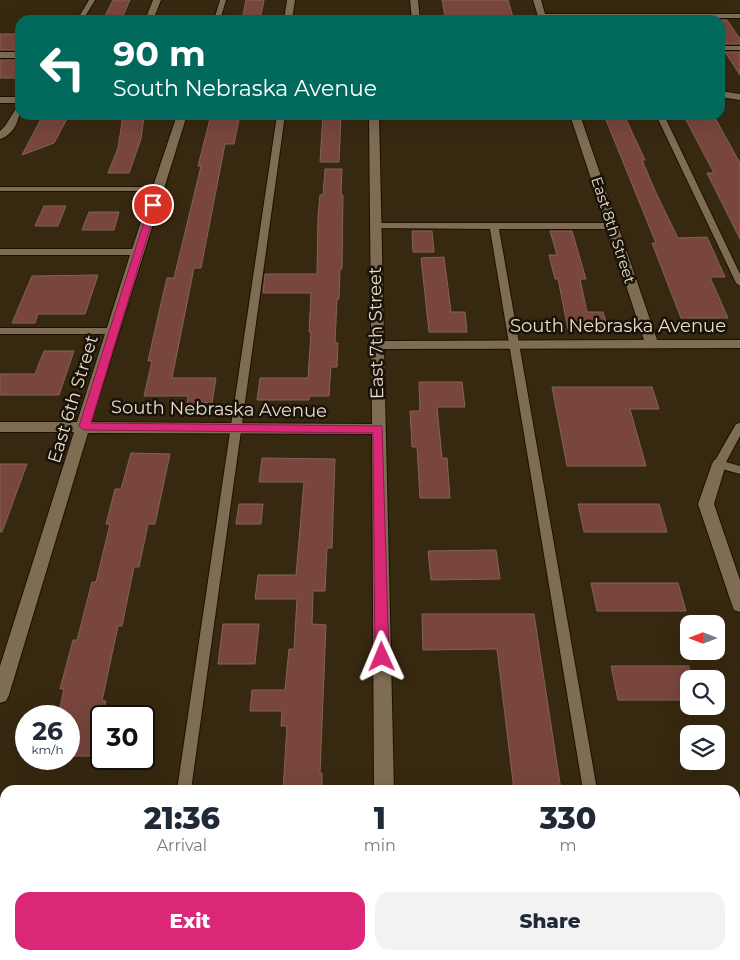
<!DOCTYPE html>
<style>
:root{--surface:#fff;--page:#f2f2f3;--text:#1f2937;--muted:#747a83;--accent:#db2777}
body{margin:0;font-family:Montserrat,sans-serif;background:var(--page);color:var(--text);height:100vh;display:flex;flex-direction:column;font-size:19px;white-space:nowrap}
*{box-sizing:border-box;margin:0}
p{font-size:16px;color:var(--muted)}
.icon{flex:none;width:28px;height:28px;fill:none;stroke:currentColor;stroke-width:2;stroke-linecap:round;stroke-linejoin:round}
.map{position:relative;flex:1;overflow:hidden}
.details{position:absolute;left:0px;top:785px;width:740px;height:175px;display:flex;flex-direction:column;background:var(--surface);border-radius:15px 15px 0 0;box-shadow:0 5px 20px #0002}
.details>*{flex:none}
.guide{position:absolute;left:15px;top:15px;width:710px;height:105px;border-radius:15px;box-shadow:0 5px 20px #0002;background:#00695c;color:#fff;overflow:hidden}
.needle{width:32px;rotate:270deg}
.controls{position:absolute;left:680px;top:615px;display:grid;gap:10px}
.controls a{display:grid;place-items:center;width:45px;height:45px;border-radius:10px;background:var(--surface);box-shadow:0 5px 20px #0002;font-size:25px}
.speed{position:absolute;left:15px;top:705px;display:flex;gap:10px;font-size:25px;font-weight:700;text-align:center}
.speed>*{display:grid;place-content:center;width:65px;height:65px;border-radius:50%;background:var(--surface);box-shadow:0 5px 20px #0002;line-height:1}
.speed small{font-size:12px;font-weight:400}
.speed .limit{border:2px solid #111;border-radius:8px;background:#fff;color:#111}
.pin{position:absolute;display:grid;place-items:center;width:42px;height:42px;color:#fff;margin:-21px;border:2px solid #fff;border-radius:50%;box-shadow:0 1px 5px #0007}
.me{position:absolute;width:55px;margin:-28px;rotate:359deg;stroke-linejoin:round;filter:drop-shadow(0 0 4px #0008)}
.turn{display:flex;align-items:center;gap:18px;height:105px;padding:0 15px;font-size:22px}
.turn .icon{width:65px;height:65px;stroke-width:2.5}
.turn b{display:block;font-size:35px;line-height:42px}
.eta{display:flex;justify-content:space-evenly;align-items:center;height:85px;text-align:center}
.eta b{font-size:30px;font-weight:800;line-height:35px}
.cta{display:flex;gap:10px;margin-top:auto;padding:10px 15px}
.cta a{flex:1;height:58px;border-radius:15px;background:var(--accent);color:#fff;font-size:20px;font-weight:800;line-height:58px;text-align:center}
.cta a+a{background:var(--page);color:var(--text)}
.map>svg:first-child{display:block}
</style>
<div class="map">
<svg width="740" height="960" viewBox="0 0 740 960">
<rect width="100%" height="100%" fill="#372810"/>
<g fill="#78463c" stroke="#83625b">
<polygon points="113,0 130,0 121,20 103,20"/>
<polygon points="246,0 264,0 260,20 242,20"/>
<polygon points="442,0 508,0 513,17 470,17 471,20 448,20 447,16 445,16"/>
<polygon points="720,20 727,20 740,39 740,44 720,44"/>
<rect x="0" y="34" width="20" height="16"/>
<polygon points="725,52 740,52 740,75"/>
<rect x="0" y="60" width="20" height="18"/>
<polygon points="46,115 69,115 54,143 22,155 42,117"/>
<polygon points="123,115 141,115 141,117 144,117 141,139 129,173 108,173 118,148"/>
<polygon points="211,115 240,115 234,144 225,144 201,268 194,268 172,378 216,378 212,403 187,403 188,396 144,396 152,361 148,361 162,299 167,278 174,278 201,166 198,166"/>
<polygon points="323,115 341,115 339,162 320,162"/>
<polygon points="604,115 624,115 645,160 642,160 656,193 678,238 707,237 725,277 710,277 728,318 681,318 652,243 656,243"/>
<polygon points="684,116 714,116 740,163 740,239 707,173 714,173"/>
<polygon points="325,169 342,169 341,195 343,195 342,269 340,269 339,299 337,299 335,343 338,343 337,367 331,367 329,396 310,396 309,400 257,400 260,378 308,378 311,332 309,332 311,293 263,293 265,274 317,274 318,217 320,195 323,195"/>
<polygon points="44,206 66,206 58,226 35,226"/>
<polygon points="89,212 119,212 114,230 82,230"/>
<polygon points="412,231 432,231 434,252 413,252"/>
<polygon points="550,231 572,231 586,279 580,279 587,312 603,312 608,329 568,329 558,279 555,279 549,255 557,255"/>
<polygon points="444,257 451,312 465,312 467,332 429,332 421,258"/>
<polygon points="98,275 85,314 38,314 35,323 12,323 32,276"/>
<polygon points="44,351 74,351 59,395 0,395 0,374 35,374"/>
<polygon points="419,382 462,382 465,407 437,407 442,458 447,458 450,498 420,498 417,447 412,447 410,411 420,411"/>
<polygon points="552,387 652,387 659,409 630,409 646,466 567,466"/>
<polygon points="131,453 170,454 155,524 148,524 139,567 134,567 122,626 118,626 102,701 106,701 94,756 69,756 69,716 58,716 64,689 60,689 73,640 77,640 92,582 96,582 110,524 106,524 115,489 121,489"/>
<polygon points="262,458 335,459 332,548 327,548 325,591 313,591 312,624 326,625 320,773 322,773 322,790 283,790 287,726 281,726 282,711 250,711 252,690 285,690 289,649 294,649 297,599 255,599 258,575 296,575 304,482 259,482"/>
<polygon points="0,464 27,464 2,532 0,532"/>
<polygon points="239,504 263,504 261,524 236,524"/>
<polygon points="578,504 659,504 667,532 584,532"/>
<polygon points="496,550 500,579 431,580 428,551"/>
<polygon points="591,583 678,583 686,611 597,611"/>
<polygon points="422,614 534,614 561,790 514,790 497,649 423,650"/>
<polygon points="223,624 259,624 255,664 218,664"/>
<polygon points="611,666 689,666 689,700 618,700"/>
</g>
<g fill="none" stroke-linecap="round" stroke-linejoin="round">
<g stroke="#1e1000" stroke-width="2">
<g id="lane">
<polygon points="89,0 95,0 83,20 77,20"/>
<polygon points="220,0 226,0 220,20 214,20"/>
<rect x="720" y="46" width="20" height="4"/>
<polygon points="277,115 285,115 191,790 177,790"/>
<polygon points="656,115 664,115 740,274 740,286 736,283"/>
<polygon points="0,187 158,187 162,189 158,191 0,191"/>
<polygon points="375,223 612,223 616,226 612,229 499,229 597,790 583,790 490,229 372,228 371,226"/>
<polygon points="0,328 113,328 118,331 113,334 0,334"/>
<polygon points="740,423 740,436 726,462 740,466 740,474 715,467 713,464 736,424"/>
</g>
</g>
<g stroke="#1e1000" stroke-width="2">
<g id="street">
<polygon points="153,0 161,0 153,20 145,20"/>
<polygon points="287,0 295,0 292,20 284,20"/>
<polygon points="410,0 418,0 420,20 412,20"/>
<polygon points="533,0 541,0 545,14 740,14 740,18 546,18 547,20 539,20"/>
<rect x="0" y="52" width="20" height="6"/>
<polygon points="720,91 740,94 740,100 720,97"/>
<rect x="0" y="97" width="20" height="6"/>
<path d="M20,106c0,13 -5,28 -20,33v-8l5,-5 12,-19z"/>
<polygon points="177,115 187,115 91,422 372,424 369,115 379,115 384,341 644,340 570,115 580,115 657,340 740,340 740,348 384,349 394,790 374,790 372,434 88,433 9,695 6,701 0,703 0,666 74,432 0,432 0,422 77,422 130,255 0,255 0,249 132,249"/>
<polygon points="719,459 724,460 726,464 714,504 740,580 740,612 734,610 732,605 698,504 712,464 714,460"/>
</g>
</g>
<g stroke="#1e1000" stroke-width="2">
<polygon id="secondary" points="0,946 5,946 5,955 735,955 735,948 740,948 740,960 0,960"/>
</g>
<use href="#lane" fill="#7e6c53" fill-rule="evenodd"/>
<use href="#street" fill="#7e6c53" fill-rule="evenodd"/>
<use href="#secondary" fill="#7e6c53" fill-rule="evenodd"/>
</g>
<polygon fill="#db2777" stroke="#8e194d" points="150,203 157,205 91,423 382,426 389,657 387,661 382,663 377,661 375,657 373,433 84,430 79,426"/>
<g text-anchor="middle" stroke-width="5" stroke-linejoin="round" paint-order="stroke">
<g font-size="15" fill="#e6dcce" stroke="#191208">
<text transform="translate(613 230) rotate(72)" y="5">East 8th Street</text>
</g>
<g font-size="18" fill="#e6dcce" stroke="#191208">
<text x="618" y="332">South Nebraska Avenue</text>
<text transform="translate(376 333) rotate(-91)" y="6">East 7th Street</text>
<text transform="translate(73 399) rotate(-73)" y="6">East 6th Street</text>
<text transform="translate(219 409) rotate(1)" y="6">South Nebraska Avenue</text>
</g>
</g>
</svg>
<div class="controls">
<a><svg class="needle" viewBox="-14 -14 28 28"><path d="M0-13l5 13h-10z" fill="#e53935"/><path d="M0 13l5-13h-10z" fill="#747a83"/></svg></a>
<a><svg class="icon" aria-label="search" viewBox="0 0 24 24"><circle cx="10" cy="10" r="6"/><path d="M15 15l6 6"/></svg></a>
<a><svg class="icon" aria-label="layers" viewBox="0 0 24 24"><path d="M12 4l9 5-9 5-9-5zM3 14l9 5 9-5"/></svg></a>
</div>
<div class="speed"><div>26<small>km/h</small></div><div class="limit">30</div></div>
<div class="pin" style="left:153px;top:205px;background:#d93025"><svg class="icon" aria-label="arrive" viewBox="0 0 24 24"><path d="M6 21V4h12l-3 4 3 4H6"/></svg></div>
<svg class="me" style="left:382px;top:657px" viewBox="-20 -20 40 40"><path d="M0-17L14 15 0 8-14 15z" fill="#db2777" stroke="#fff" stroke-width="4"/></svg>
<div class="guide">
<div class="turn"><svg class="icon" aria-label="left" viewBox="0 0 24 24"><path d="M17 20v-9H6M10 6l-5 5 5 5"/></svg><div><b>90 m</b>South Nebraska Avenue</div></div>
</div>
<section class="details">
<div class="eta">
<div><b>21:36</b><p>Arrival</p></div>
<div><b>1</b><p>min</p></div>
<div><b>330</b><p>m</p></div>
</div>
<div class="cta"><a>Exit</a><a>Share</a></div>
</section>
</div>
